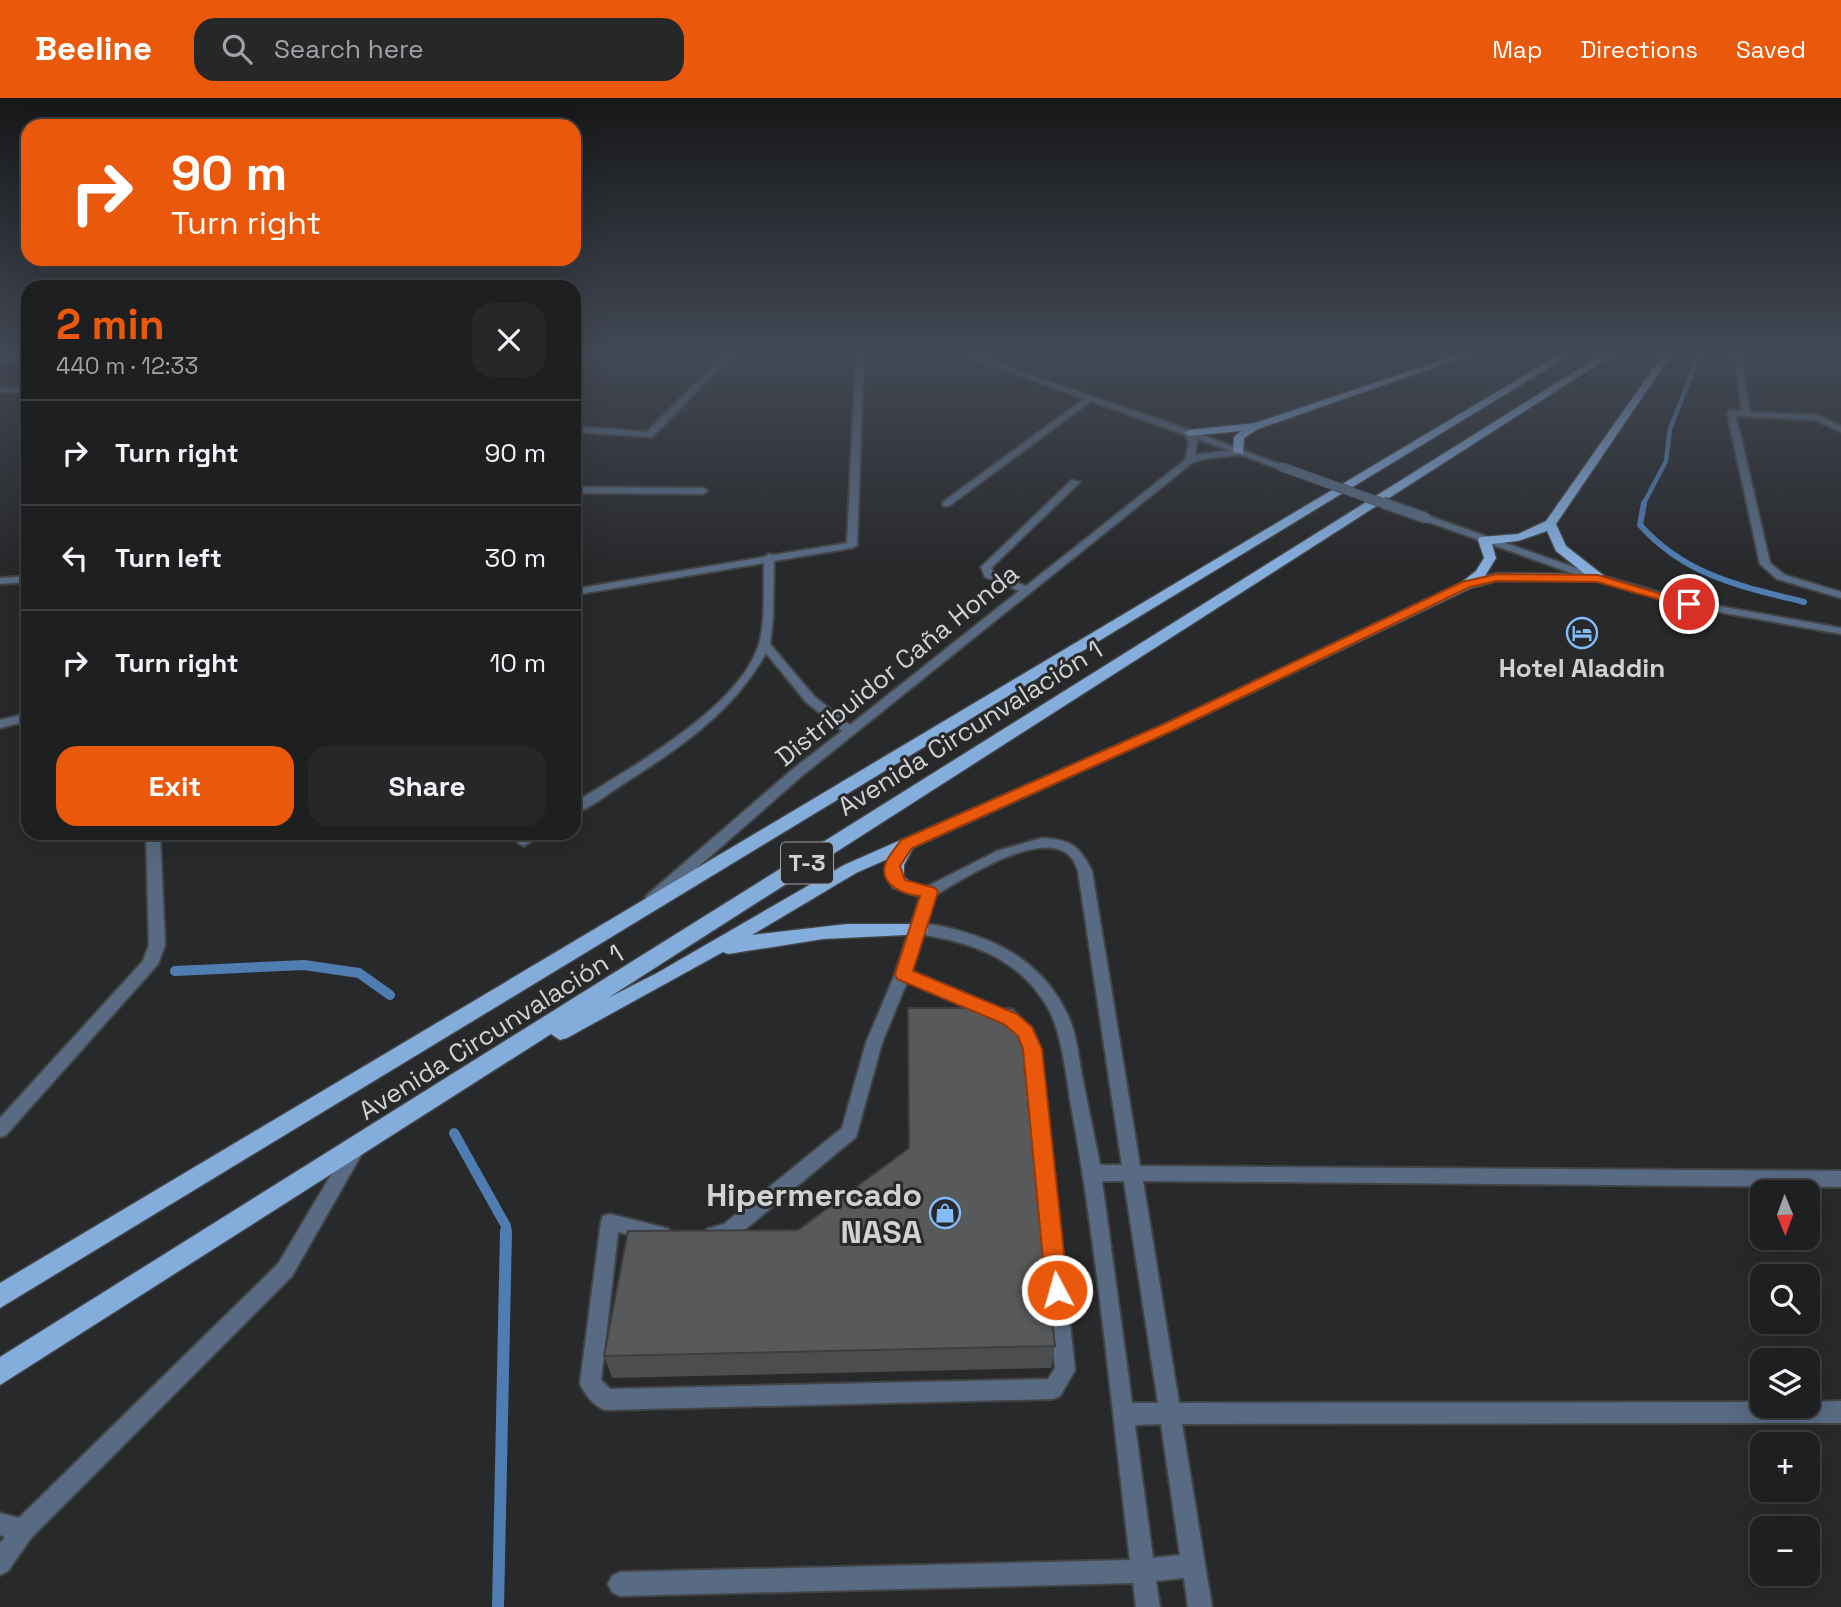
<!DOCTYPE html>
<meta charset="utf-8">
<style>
:root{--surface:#1e1f20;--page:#262729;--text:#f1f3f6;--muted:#a1a2a5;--line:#3c3d3e;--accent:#ea580c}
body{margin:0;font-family:"Space Grotesk",sans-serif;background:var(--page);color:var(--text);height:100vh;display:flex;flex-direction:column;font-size:26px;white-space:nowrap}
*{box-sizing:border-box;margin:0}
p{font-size:23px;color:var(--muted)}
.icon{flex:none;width:38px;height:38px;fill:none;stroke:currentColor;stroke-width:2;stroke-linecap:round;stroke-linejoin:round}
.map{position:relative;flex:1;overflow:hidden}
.drawer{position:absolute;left:21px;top:182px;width:560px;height:560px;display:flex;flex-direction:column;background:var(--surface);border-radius:21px;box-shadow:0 7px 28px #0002,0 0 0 2px var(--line)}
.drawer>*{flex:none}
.guide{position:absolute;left:21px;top:21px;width:560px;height:147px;border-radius:21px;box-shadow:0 7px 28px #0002,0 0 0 2px var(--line);background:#ea580c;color:#fff;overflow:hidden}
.needle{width:46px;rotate:179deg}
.controls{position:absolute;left:1750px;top:1082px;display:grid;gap:14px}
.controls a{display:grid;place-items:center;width:70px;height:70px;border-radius:14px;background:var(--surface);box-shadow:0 7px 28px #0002,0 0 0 2px var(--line);font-size:35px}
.pin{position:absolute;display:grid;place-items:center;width:60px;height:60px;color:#fff;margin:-30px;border:4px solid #fff;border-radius:50%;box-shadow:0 2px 7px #0007}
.me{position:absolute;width:77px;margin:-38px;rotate:354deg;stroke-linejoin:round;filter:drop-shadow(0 0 5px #0008)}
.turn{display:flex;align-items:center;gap:24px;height:147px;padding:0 35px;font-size:32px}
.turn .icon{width:91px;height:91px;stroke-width:2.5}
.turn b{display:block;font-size:49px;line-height:60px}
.round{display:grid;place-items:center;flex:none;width:74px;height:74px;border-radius:21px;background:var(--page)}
.overview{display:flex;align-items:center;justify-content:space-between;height:119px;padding:0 35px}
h1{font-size:42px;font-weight:700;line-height:52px;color:var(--accent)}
.primary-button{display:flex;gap:14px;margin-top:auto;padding:14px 35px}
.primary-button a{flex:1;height:80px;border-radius:21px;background:var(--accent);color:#fff;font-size:28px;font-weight:700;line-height:80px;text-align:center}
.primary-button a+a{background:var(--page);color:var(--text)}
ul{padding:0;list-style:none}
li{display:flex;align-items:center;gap:21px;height:105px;padding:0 35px;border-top:2px solid var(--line)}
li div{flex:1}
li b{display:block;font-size:26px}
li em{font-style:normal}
header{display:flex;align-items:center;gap:42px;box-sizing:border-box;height:98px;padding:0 35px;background:var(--accent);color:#fff}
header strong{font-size:33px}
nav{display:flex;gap:38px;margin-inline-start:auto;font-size:24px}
.search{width:490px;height:63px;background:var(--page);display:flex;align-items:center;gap:18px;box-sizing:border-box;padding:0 24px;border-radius:21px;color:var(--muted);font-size:26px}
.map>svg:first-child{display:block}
</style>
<header>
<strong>Beeline</strong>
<div class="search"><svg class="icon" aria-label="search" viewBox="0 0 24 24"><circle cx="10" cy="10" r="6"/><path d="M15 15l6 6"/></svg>Search here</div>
<nav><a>Map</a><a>Directions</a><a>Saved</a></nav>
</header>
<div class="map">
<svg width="1841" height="1509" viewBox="0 0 1841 1509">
<rect width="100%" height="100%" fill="#28292b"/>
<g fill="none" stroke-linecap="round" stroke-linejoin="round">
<g stroke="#507db1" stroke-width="4.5">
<polyline points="0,262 28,263"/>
<polyline points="1643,407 1666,363 1670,331 1700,254"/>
</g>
<path stroke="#507db1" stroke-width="6" d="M1644,405l-4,22c46,51 100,61 164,77"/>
<g stroke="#507db1" stroke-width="10">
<polyline points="175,873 304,867 359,875 390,897"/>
<polyline points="454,1035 506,1128 506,1135"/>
</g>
<polyline stroke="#507db1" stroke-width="12" points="498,1509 506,1133"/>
<g stroke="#434446" stroke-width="4">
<path id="service" d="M929,789l7,5 -24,79 105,44 15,13 8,21 35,321 -15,26 -7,3 -448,11c-11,-4 -21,-16 -25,-27l21,-161 2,-6 7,-2 52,13 7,2 2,6 -2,6 -7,2 -44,-11 -17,148 9,9 438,-10 7,-11 -31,-319 -5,-14 -14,-12 -98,-41 -25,61 -26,94 -120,100 -22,6 -7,-2 -2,-6 2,-6 17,-5 118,-96 24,-85 29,-69 27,-82z"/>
</g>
<g stroke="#434446" stroke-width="4">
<g id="minor">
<polygon points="727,254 735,254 652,339 574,334 574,328 647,334"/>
<path d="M856,254h8l-7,193 -5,3 -78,13 -1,56 -3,27 44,52 36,29 169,-134 -34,-14 -4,-10 91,-87 8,2 -89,86 3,5 32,13 159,-126 4,-18 -4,-7 -94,-34 -142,105h-6v-4l141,-103 -129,-47h9l228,79 5,11 -2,13 44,-6 4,3 -4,3 -36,4 -11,4 -389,312 -146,128h-10l-2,-4 2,-4 146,-126 49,-38 -36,-29 -40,-49c-33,60 -89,97 -146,133 -14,9 -30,23 -46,27v-10c54,-34 166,-95 185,-159 7,-26 4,-55 5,-81l-190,32v-6l190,-32 5,-3 4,1 74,-12z"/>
<polygon points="1109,254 1213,254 1209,256 1113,256"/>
<polygon points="1733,254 1741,254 1750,314 1817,317 1841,328 1841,334 1815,322 1736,318 1770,465 1785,477 1841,494 1841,500 1777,481 1760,466 1727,315 1731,312 1742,313"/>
<rect x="0" y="290" width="28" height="4"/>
<polygon points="574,389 703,390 708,393 703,396 574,395"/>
<polygon points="28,478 28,484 0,486 0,480"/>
<polygon points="28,615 28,623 0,630 0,622"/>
<polygon points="146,735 160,735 165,847 158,866 6,1037 0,1039 0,1020 143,863 149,847"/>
<polygon points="511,735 544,735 524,748 519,746"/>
<path d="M1042,740c29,2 37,7 50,33l48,295 701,5v16l-698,-6 36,222 583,-1v3h46v-3l33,-1v22l-659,1 30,183h-24l-4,-29 -28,3 4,26h-24l-3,-24 -513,13 -8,-4 -4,-8 4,-8 8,-4 510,-12c-18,-148 -31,-297 -57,-444 -7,-35 -9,-83 -28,-113 -29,-46 -75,-61 -126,-69l-5,-1 -2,-4 2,-4c15,-4 47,6 62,11 44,15 78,43 95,87 6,16 8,36 11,53 6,30 12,59 18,89h22l-44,-294c-2,-5 -4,-11 -8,-15 -29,-29 -108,24 -136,40l-5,1 -7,-5 2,-4 73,-37zM1102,1083h22l34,222h-26zM1161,1326l19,131 -27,3 -18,-133z"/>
<polygon points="355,1044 361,1047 364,1052 292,1178 31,1440 8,1473 0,1477 0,1445 5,1439 0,1437 0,1415 19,1420 278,1166 349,1047"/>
</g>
</g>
<g stroke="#434446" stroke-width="4">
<g id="tertiary">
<polygon points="1186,333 1192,333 1287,369 1279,371 1186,337"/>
<polygon points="1423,418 1429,418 1582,472 1690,503 1841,530 1841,536 1685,508 1574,476 1423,422"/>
</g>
</g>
<g stroke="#434446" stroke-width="3">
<g id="primary">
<polygon points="1466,254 1479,254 1258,331 1244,340 1243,356 1233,354 1234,339 1241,333 1189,338 1184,335 1189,332 1255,325"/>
<polygon points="1564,254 1575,254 0,1210 0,1185"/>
<path d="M1606,254h11l-1009,646 49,-25 187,-108 320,-141 298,-142 14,-11 8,-13 -6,-18 2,-3 38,-3 28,-13 119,-169h8l-117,172 10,22 37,29v6h-106l-26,7 -297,142 -261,118 -9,17v12l8,6 23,5 3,4 -3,4h-19l-23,-8 -8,-15 5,-15 -34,15 -104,62 95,-11h79l2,5 -2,5 -103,5 -95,15 -5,-2 -156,86 -7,2 -9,-6 -551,351v-28zM1547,433l9,20 29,23 -88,-1 -12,3 11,-18 -4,-14 26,-3z"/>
</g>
</g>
<use href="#service" fill="#586b82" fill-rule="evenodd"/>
<use href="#minor" fill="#586b82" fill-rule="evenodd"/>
<use href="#tertiary" fill="#586b82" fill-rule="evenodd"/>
<use href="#primary" fill="#85addc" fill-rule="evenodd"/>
<g stroke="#434446" stroke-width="10" stroke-linecap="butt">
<polyline id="tertiary-bridge-far1" points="1282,369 1388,407"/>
</g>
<g stroke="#434446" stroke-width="13" stroke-linecap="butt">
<polyline id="tertiary-bridge" points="1383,405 1426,420"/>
</g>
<use href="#tertiary-bridge-far1" stroke="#586b82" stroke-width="9"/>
<use href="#tertiary-bridge" stroke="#586b82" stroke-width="10"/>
</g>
<polygon fill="#4b4d4e" points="909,1050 1055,1248 1051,1270 612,1280 604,1258 798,1132"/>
<polygon fill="#57595b" stroke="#3d3e40" stroke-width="2" points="908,910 1013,910 1019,916 1055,1248 604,1258 628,1133 798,1132 909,1050"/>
<linearGradient id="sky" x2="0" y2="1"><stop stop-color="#161718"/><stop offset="0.55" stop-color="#424955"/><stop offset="1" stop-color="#424955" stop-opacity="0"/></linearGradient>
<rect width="1841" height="465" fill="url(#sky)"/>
<path fill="#ea580c" stroke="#983908" stroke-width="2" d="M1497,476l101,1 97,29 -6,4 -92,-26 -100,-1 -27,6 -296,143 -262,118 -12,18 5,14 30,8 3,4 -25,79 104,43 15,13 10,22 26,241 -3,7 -8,3 -8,-3 -3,-7 -23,-241 -5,-13 -14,-12 -107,-45 -2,-5 25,-78c-15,-1 -41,-11 -35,-31 2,-8 11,-17 16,-25l263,-116 298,-142z"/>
<defs>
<g id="hotel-ring" transform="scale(1.575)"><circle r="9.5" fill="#28292b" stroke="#84bcfb" stroke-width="1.5"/><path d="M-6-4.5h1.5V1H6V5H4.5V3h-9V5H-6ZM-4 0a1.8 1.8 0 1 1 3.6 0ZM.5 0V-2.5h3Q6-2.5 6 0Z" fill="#84bcfb"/></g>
<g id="shop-ring" transform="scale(1.575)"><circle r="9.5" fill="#28292b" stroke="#84bcfb" stroke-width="1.5"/><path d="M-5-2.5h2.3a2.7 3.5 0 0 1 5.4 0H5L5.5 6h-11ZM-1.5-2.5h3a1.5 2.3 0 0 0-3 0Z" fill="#84bcfb"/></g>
</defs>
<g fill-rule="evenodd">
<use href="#hotel-ring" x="1582" y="535"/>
<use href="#shop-ring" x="945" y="1115"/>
</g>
<g text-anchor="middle" stroke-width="6" stroke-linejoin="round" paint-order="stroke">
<rect fill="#28292b" stroke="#9e9fa1" stroke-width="2" x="781" y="744.5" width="52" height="41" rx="5"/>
<g font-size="24" font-weight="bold" fill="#d1d2d3">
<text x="807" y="773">T-3</text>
</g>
<g font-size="26" fill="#d1d2d3" stroke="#28292b">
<text transform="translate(897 567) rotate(-39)" y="9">Distribuidor Caña Honda</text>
<text transform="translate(970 630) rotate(-32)" y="9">Avenida Circunvalación 1</text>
<text transform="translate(491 934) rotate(-32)" y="9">Avenida Circunvalación 1</text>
</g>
<g font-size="26" font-weight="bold" fill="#d1d2d3" stroke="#28292b">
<text x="1582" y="579">Hotel Aladdin</text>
</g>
<g font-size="32" font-weight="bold" fill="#d1d2d3" stroke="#28292b" text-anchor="end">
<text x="922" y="1108">Hipermercado<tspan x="922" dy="37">NASA</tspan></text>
</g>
</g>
</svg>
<div class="controls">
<a><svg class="needle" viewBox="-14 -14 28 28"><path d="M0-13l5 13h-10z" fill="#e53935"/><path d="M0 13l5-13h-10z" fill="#a1a2a5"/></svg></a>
<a><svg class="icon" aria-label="search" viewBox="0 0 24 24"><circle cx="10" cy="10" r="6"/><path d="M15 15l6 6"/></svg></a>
<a><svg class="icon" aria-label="layers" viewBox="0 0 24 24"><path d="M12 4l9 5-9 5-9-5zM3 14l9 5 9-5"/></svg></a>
<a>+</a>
<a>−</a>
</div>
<div class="pin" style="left:1689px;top:506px;background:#d93025"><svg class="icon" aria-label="arrive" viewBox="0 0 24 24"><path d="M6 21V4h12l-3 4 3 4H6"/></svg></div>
<svg class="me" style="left:1057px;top:1192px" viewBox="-20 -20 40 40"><circle r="17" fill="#ea580c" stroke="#fff" stroke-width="3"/><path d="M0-11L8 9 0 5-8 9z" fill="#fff"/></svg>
<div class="guide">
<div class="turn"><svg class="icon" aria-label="right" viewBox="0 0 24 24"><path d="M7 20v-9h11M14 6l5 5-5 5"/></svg><div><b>90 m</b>Turn right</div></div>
</div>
<section class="drawer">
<div class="overview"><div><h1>2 min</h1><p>440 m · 12:33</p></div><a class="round"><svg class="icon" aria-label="close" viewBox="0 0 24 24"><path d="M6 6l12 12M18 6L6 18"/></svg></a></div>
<ul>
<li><svg class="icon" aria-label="right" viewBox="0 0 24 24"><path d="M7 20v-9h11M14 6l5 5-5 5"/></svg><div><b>Turn right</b></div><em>90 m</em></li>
<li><svg class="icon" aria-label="left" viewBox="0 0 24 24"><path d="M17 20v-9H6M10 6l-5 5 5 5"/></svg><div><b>Turn left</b></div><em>30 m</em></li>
<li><svg class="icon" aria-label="right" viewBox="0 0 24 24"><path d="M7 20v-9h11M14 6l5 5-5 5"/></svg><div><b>Turn right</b></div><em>10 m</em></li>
</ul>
<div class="primary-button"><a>Exit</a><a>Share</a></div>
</section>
</div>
